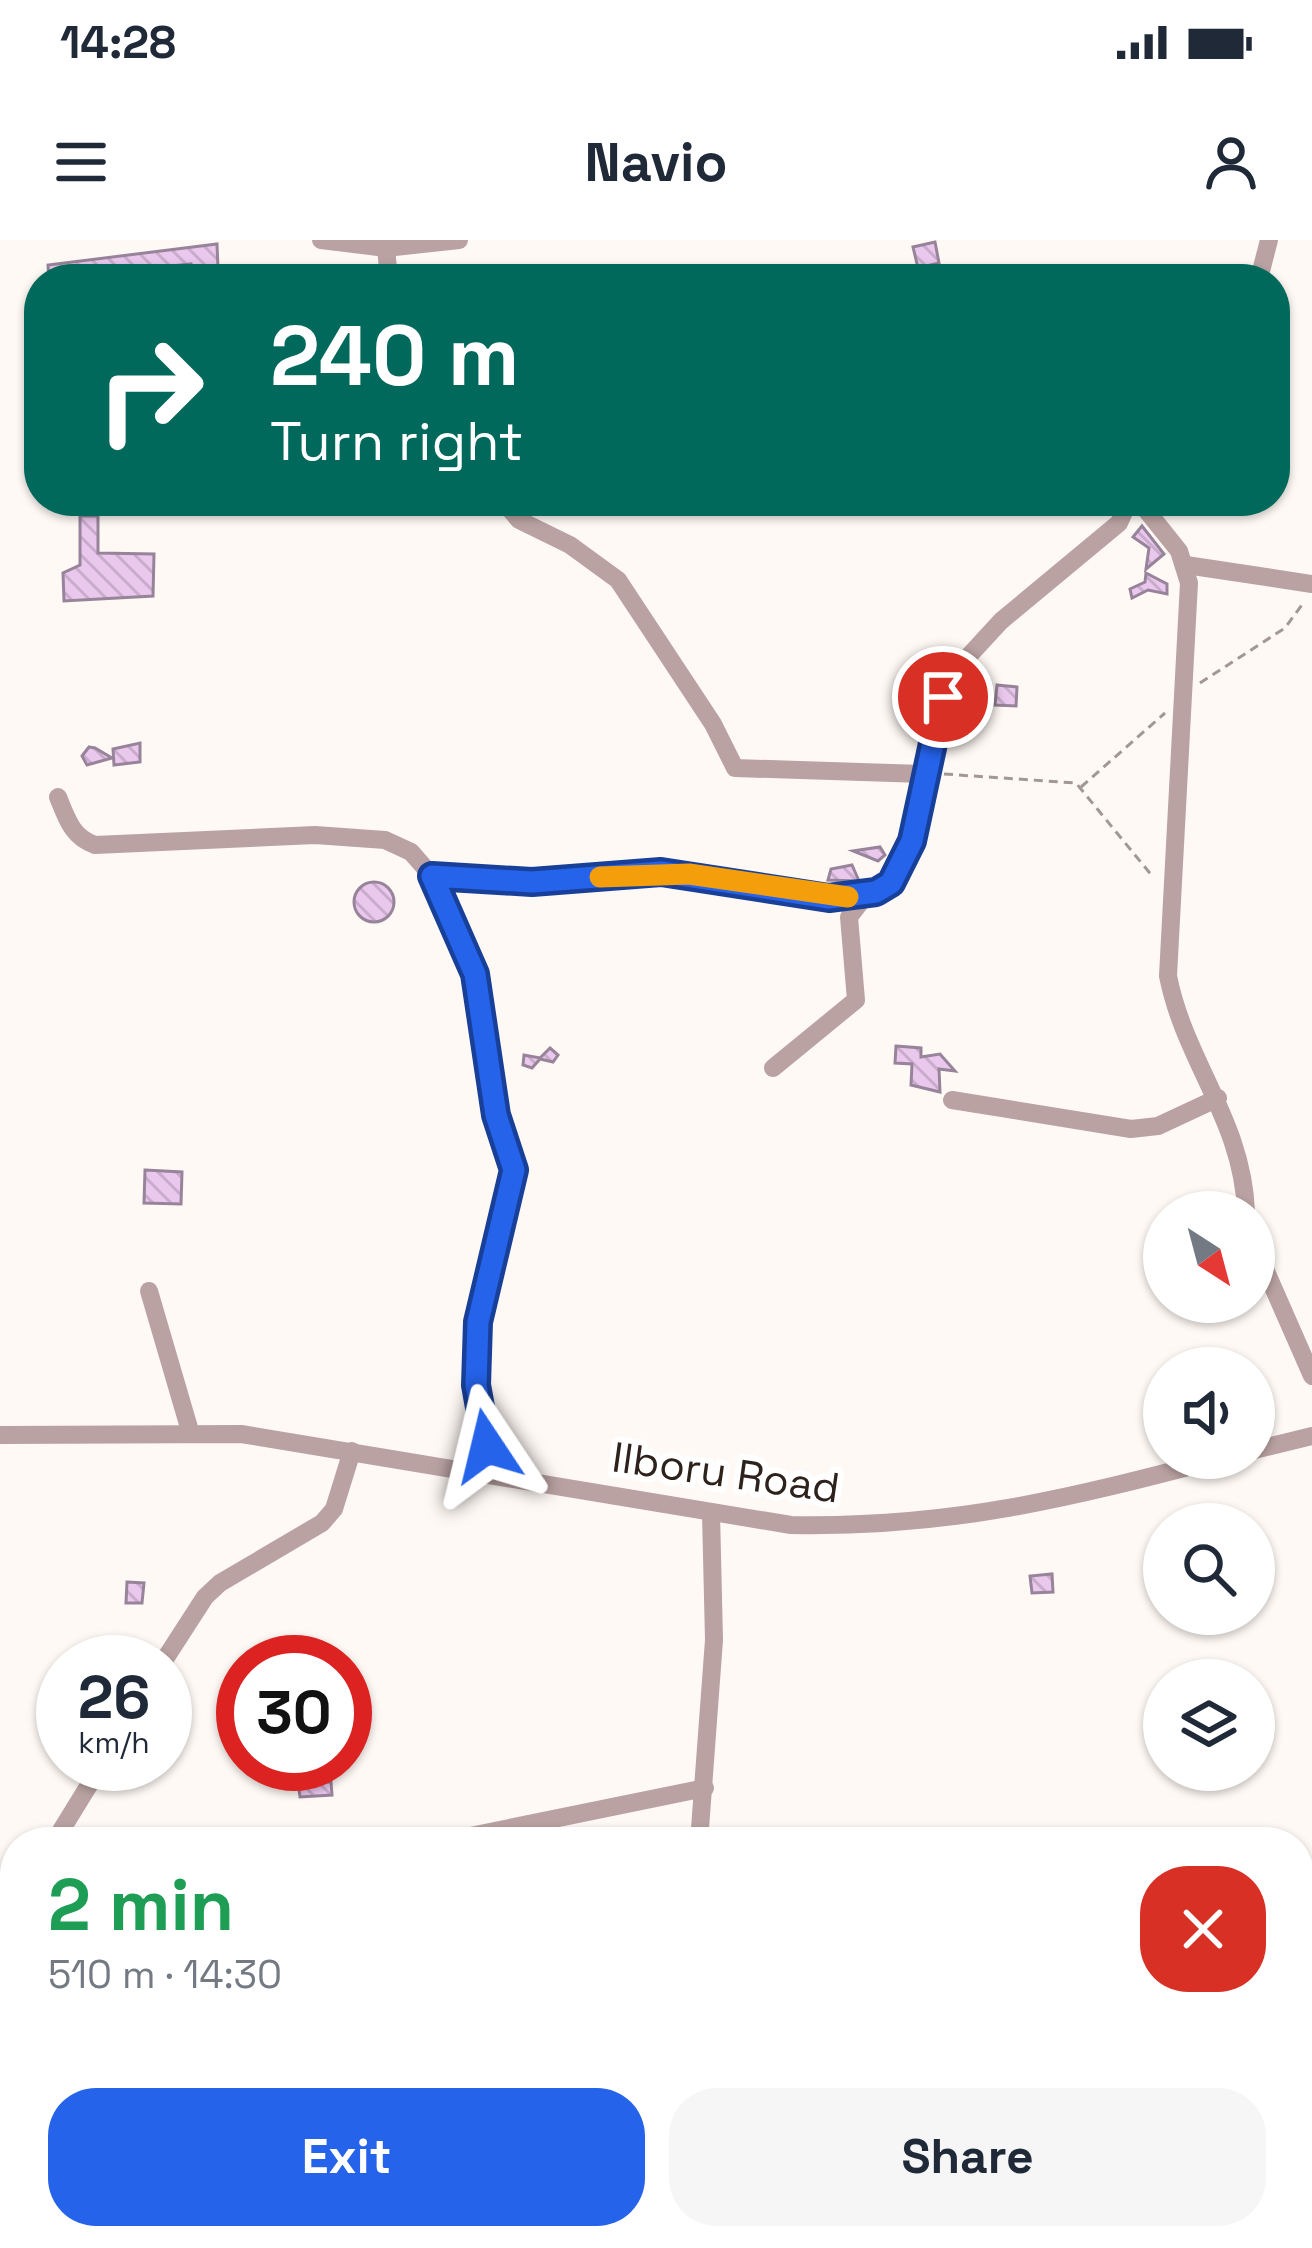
<!DOCTYPE html>
<meta charset="utf-8">
<style>
:root{--surface:#fff;--page:#f6f6f7;--text:#1f2937;--muted:#747a83;--accent:#2563eb}
body{margin:0;font-family:"Space Grotesk",sans-serif;background:var(--page);color:var(--text);height:100vh;display:flex;flex-direction:column;font-size:45px;white-space:nowrap}
*{box-sizing:border-box;margin:0}
p{font-size:39px;color:var(--muted)}
.icon{flex:none;width:66px;height:66px;fill:none;stroke:currentColor;stroke-width:2;stroke-linecap:round;stroke-linejoin:round}
.map{position:relative;flex:1;overflow:hidden}
.panel{position:absolute;left:0px;top:1587px;width:1314px;height:423px;display:flex;flex-direction:column;background:var(--surface);border-radius:48px 48px 0 0;box-shadow:0 3px 9px #0004}
.panel>*{flex:none}
.banner{position:absolute;left:24px;top:24px;width:1266px;height:252px;border-radius:48px;box-shadow:0 3px 9px #0004;background:#00695c;color:#fff;overflow:hidden}
.needle{width:78px;rotate:144deg}
.tools{position:absolute;left:1143px;top:951px;display:grid;gap:24px}
.tools a{display:grid;place-items:center;width:132px;height:132px;border-radius:50%;background:var(--surface);box-shadow:0 3px 9px #0004;font-size:60px}
.speed{position:absolute;left:36px;top:1395px;display:flex;gap:24px;font-size:60px;font-weight:700;text-align:center}
.speed>*{display:grid;place-content:center;width:156px;height:156px;border-radius:50%;background:var(--surface);box-shadow:0 3px 9px #0004;line-height:1}
.speed small{font-size:30px;font-weight:400}
.speed .limit{border:18px solid #d22;background:#fff;color:#111}
.pin{position:absolute;display:grid;place-items:center;width:102px;height:102px;color:#fff;margin:-51px;border:6px solid #fff;border-radius:50%;box-shadow:0 3px 12px #0007}
.me{position:absolute;width:132px;margin:-66px;rotate:350deg;stroke-linejoin:round;filter:drop-shadow(0 0 9px #0008)}
.turn{display:flex;align-items:center;gap:42px;height:252px;padding:0 48px;font-size:54px}
.turn .icon{width:156px;height:156px;stroke-width:2.5}
.turn b{display:block;font-size:84px;line-height:102px}
.round{display:grid;place-items:center;flex:none;width:126px;height:126px;border-radius:48px;background:var(--page)}
.head{display:flex;align-items:center;justify-content:space-between;height:204px;padding:0 48px}
h1{font-size:72px;font-weight:800;line-height:90px;color:#1e9e55}
.button{display:flex;gap:24px;margin-top:auto;padding:24px 48px}
.button a{flex:1;height:138px;border-radius:48px;background:var(--accent);color:#fff;font-size:48px;font-weight:800;line-height:138px;text-align:center}
.button a+a{background:var(--page);color:var(--text)}
.status{display:flex;justify-content:space-between;align-items:center;height:84px;padding:0 60px;background:var(--surface);direction:ltr}
.status svg{height:33px;fill:currentColor}
header{display:flex;justify-content:space-between;align-items:center;height:156px;padding:0 48px;background:var(--surface);font-size:54px;font-weight:800}
.map>svg:first-child{display:block}
</style>
<div class="status"><b>14:28</b><svg viewBox="0 0 49 12"><path d="M0 12V9h3v3zM5 12V6h3v6zM10 12V3h3v9zM15 12V0h3v12zM26 1h20v11H26zM47 4h2v5h-2z"/></svg></div>
<header><svg class="icon" aria-label="menu" viewBox="0 0 24 24"><path d="M4 6h16M4 12h16M4 18h16"/></svg>Navio<svg class="icon" aria-label="person" viewBox="0 0 24 24"><circle cx="12" cy="8" r="4"/><path d="M4 21q1-7 8-7t8 7"/></svg></header>
<div class="map">
<svg width="1312" height="2008" viewBox="0 0 1312 2008">
<defs>
<pattern id="building-back-hatch" width="6" height="6" patternUnits="userSpaceOnUse" patternTransform="scale(3)"><rect width="6" height="6" fill="#eac8ee"/><path d="M-1 5l2 2M0 0l6 6M5-1l2 2" fill="none" stroke="#c9accc"/></pattern>
</defs>
<rect width="100%" height="100%" fill="#fff9f5"/>
<g fill="url(#building-back-hatch)" stroke="#98849a" stroke-width="3">
<polygon points="935,2 939,23 918,28 913,7"/>
<polygon points="217,4 218,28 192,30 191,24 49,39 48,25"/>
<polygon points="80,276 98,276 98,313 154,314 153,356 64,361 63,333 80,325"/>
<polygon points="1142,286 1164,314 1146,329 1149,308 1133,297"/>
<polygon points="1146,333 1167,344 1167,354 1148,350 1132,358 1130,349 1145,342"/>
<polygon points="997,445 1017,447 1016,466 995,465"/>
<polygon points="140,503 140,522 114,525 113,509"/>
<polygon points="89,507 95,508 112,518 87,525 82,516"/>
<polygon points="880,607 885,615 878,621 853,611"/>
<polygon points="852,625 859,641 828,640 831,629"/>
<circle cx="374" cy="662" r="20"/>
<polygon points="896,806 921,808 921,817 940,814 955,831 939,829 940,852 911,845 912,824 895,823"/>
<polygon points="550,808 558,815 553,822 540,819 532,828 523,825 524,815 540,818"/>
<polygon points="145,930 182,932 181,964 144,963"/>
<polygon points="1052,1334 1053,1352 1032,1353 1030,1336"/>
<polygon points="127,1342 144,1343 142,1363 126,1363"/>
<polygon points="298,1542 331,1542 332,1555 300,1557"/>
<polygon points="1312,1670 1312,1699 1299,1702 1299,1673"/>
</g>
<g fill="none" stroke-linecap="round" stroke-linejoin="round">
<g stroke="#a19893" stroke-width="3" stroke-dasharray="9 6" stroke-linecap="butt">
<polyline points="1200,443 1285,388 1304,362"/>
<polyline points="944,534 1076,543 1153,637"/>
<polyline points="1081,547 1165,473"/>
</g>
<g stroke="#baa2a2" stroke-width="18">
<polyline points="321,0 386,8 459,0"/>
<polyline points="386,8 389,39"/>
<polyline points="1259,39 1269,0"/>
<polyline points="503,261 519,280 570,305 618,340 713,484 735,528 923,534"/>
<path d="M1139,261l40,50 10,32 -21,393c17,86 75,145 78,236"/>
<polyline points="1186,325 1312,344"/>
<path d="M58,557c9,22 14,40 37,48l220,-10 70,5 26,12 21,24 43,98 21,141 18,55 -37,152 -1,63 10,61 -21,24"/>
<polyline points="432,636 532,642 661,632 829,658 876,653 891,643 912,601 932,489 954,432 1001,381 1119,283 1129,261"/>
<polyline points="773,828 856,760 849,677 866,655"/>
<polyline points="952,860 1131,889 1158,886 1218,858"/>
<polyline points="1254,1004 1312,1136"/>
<polyline points="149,1051 190,1191"/>
<path d="M0,1195l241,-1 550,91c162,3 278,-27 432,-67"/>
<polyline points="1254,1210 1312,1196"/>
<polyline points="163,1422 205,1357 220,1343 322,1283 334,1269 352,1211"/>
<polyline points="54,1602 102,1524"/>
<polyline points="441,1602 705,1548"/>
<polyline points="699,1602 714,1400 711,1273"/>
<polyline points="10,1647 15,1642"/>
<polyline points="1299,1815 1312,1814"/>
<polyline points="0,1862 15,1859"/>
<polyline points="679,1995 681,2008"/>
</g>
</g>
<g fill="none" stroke-linecap="round" stroke-linejoin="round">
<g stroke="#184099" stroke-width="30">
<polyline id="route" points="487,1206 476,1145 478,1082 514,930 496,875 475,734 432,636 532,642 661,632 829,658 876,652 891,643 912,601 943,457"/>
</g>
<use href="#route" stroke="#2563eb" stroke-width="21"/>
<polyline stroke="#f59e0b" stroke-width="21" points="600,637 689,634 848,657"/>
</g>
<g text-anchor="middle" stroke-width="12" stroke-linejoin="round" paint-order="stroke">
<g font-size="42" fill="#2d221c" stroke="#fff">
<text transform="translate(726 1232) rotate(8)" y="15">Ilboru Road</text>
</g>
</g>
</svg>
<div class="tools">
<a><svg class="needle" viewBox="-14 -14 28 28"><path d="M0-13l5 13h-10z" fill="#e53935"/><path d="M0 13l5-13h-10z" fill="#747a83"/></svg></a>
<a><svg class="icon" aria-label="sound" viewBox="0 0 24 24"><path d="M4 9h4l5-4v14l-5-4H4zM17 9q2 3 0 6"/></svg></a>
<a><svg class="icon" aria-label="search" viewBox="0 0 24 24"><circle cx="10" cy="10" r="6"/><path d="M15 15l6 6"/></svg></a>
<a><svg class="icon" aria-label="layers" viewBox="0 0 24 24"><path d="M12 4l9 5-9 5-9-5zM3 14l9 5 9-5"/></svg></a>
</div>
<div class="speed"><div>26<small>km/h</small></div><div class="limit">30</div></div>
<div class="pin" style="left:943px;top:457px;background:#d93025"><svg class="icon" aria-label="arrive" viewBox="0 0 24 24"><path d="M6 21V4h12l-3 4 3 4H6"/></svg></div>
<svg class="me" style="left:487px;top:1206px" viewBox="-20 -20 40 40"><path d="M0-17L14 15 0 8-14 15z" fill="#2563eb" stroke="#fff" stroke-width="4"/></svg>
<div class="banner">
<div class="turn"><svg class="icon" aria-label="right" viewBox="0 0 24 24"><path d="M7 20v-9h11M14 6l5 5-5 5"/></svg><div><b>240 m</b>Turn right</div></div>
</div>
<section class="panel">
<div class="head"><div><h1>2 min</h1><p>510 m · 14:30</p></div><a class="round" style="background:#d93025;color:#fff"><svg class="icon" aria-label="close" viewBox="0 0 24 24"><path d="M6 6l12 12M18 6L6 18"/></svg></a></div>
<div class="button"><a>Exit</a><a>Share</a></div>
</section>
</div>
